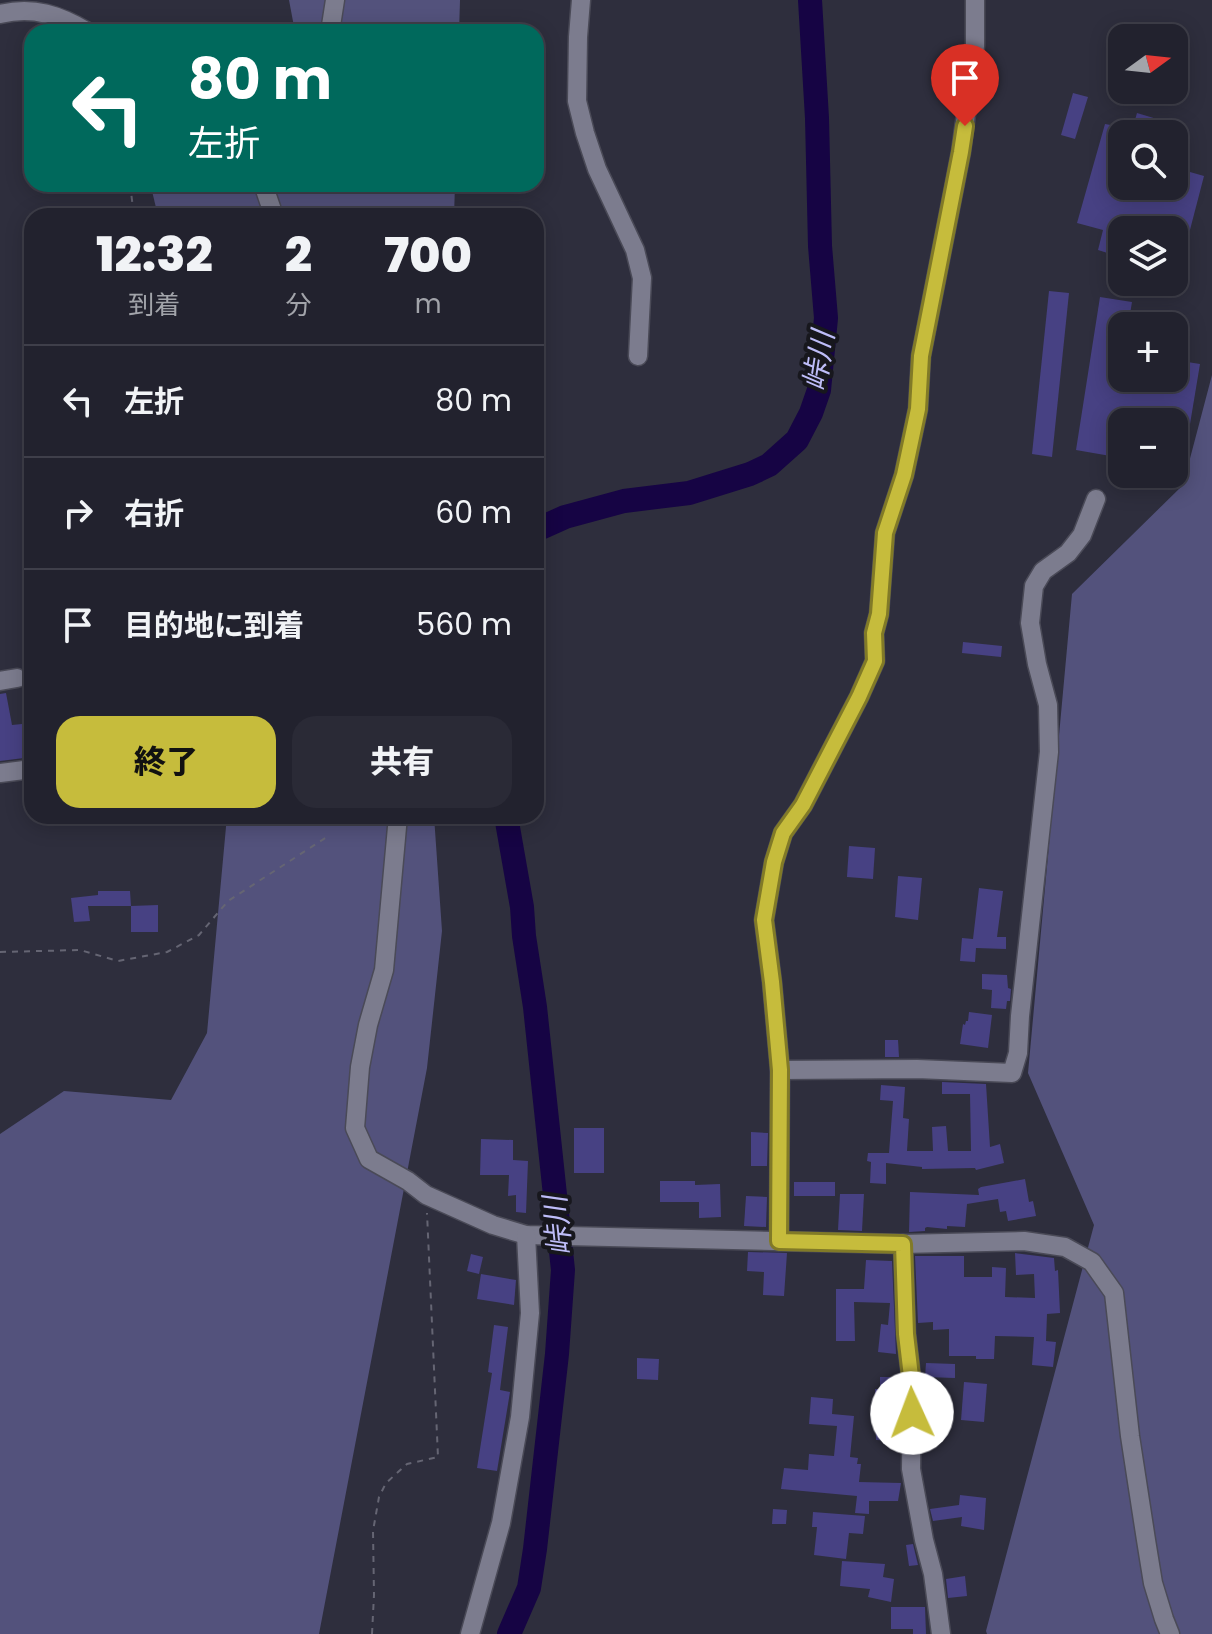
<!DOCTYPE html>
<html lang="ja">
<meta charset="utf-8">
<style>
:root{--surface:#22222e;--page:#2a2a36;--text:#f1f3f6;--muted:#a2a4aa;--line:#3f3f4a;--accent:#c6bc3c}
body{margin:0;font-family:Poppins,"Noto Sans JP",sans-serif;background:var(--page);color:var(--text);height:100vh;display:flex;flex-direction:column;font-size:30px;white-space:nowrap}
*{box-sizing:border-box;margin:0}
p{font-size:26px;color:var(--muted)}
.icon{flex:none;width:44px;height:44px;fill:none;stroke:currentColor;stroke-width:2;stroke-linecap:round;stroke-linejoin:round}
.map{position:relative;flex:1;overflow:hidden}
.panel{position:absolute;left:24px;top:208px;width:520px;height:616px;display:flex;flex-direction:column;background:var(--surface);border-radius:24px;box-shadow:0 4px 20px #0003,0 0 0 2px var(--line)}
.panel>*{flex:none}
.banner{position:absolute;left:24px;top:24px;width:520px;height:168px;border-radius:24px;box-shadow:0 4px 20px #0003,0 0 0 2px var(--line);background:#00695c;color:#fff;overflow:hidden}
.needle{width:52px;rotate:75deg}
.buttons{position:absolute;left:1108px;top:24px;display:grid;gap:16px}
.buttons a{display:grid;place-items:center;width:80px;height:80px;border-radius:16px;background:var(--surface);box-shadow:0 4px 20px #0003,0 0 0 2px var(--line);font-size:40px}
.pin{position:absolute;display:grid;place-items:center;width:68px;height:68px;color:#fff;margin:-82px -34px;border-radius:50% 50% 50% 0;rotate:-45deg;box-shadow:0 0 8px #0007}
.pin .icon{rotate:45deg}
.me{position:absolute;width:88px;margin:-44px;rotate:358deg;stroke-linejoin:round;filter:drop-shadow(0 0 6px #0008)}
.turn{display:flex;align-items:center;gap:28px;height:168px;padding:0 32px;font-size:36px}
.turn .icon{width:104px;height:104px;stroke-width:2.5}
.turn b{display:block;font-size:56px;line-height:68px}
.eta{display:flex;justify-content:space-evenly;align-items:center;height:136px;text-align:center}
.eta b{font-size:48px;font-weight:800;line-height:56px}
.action{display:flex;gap:16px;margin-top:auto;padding:16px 32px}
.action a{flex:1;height:92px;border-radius:24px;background:var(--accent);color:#111;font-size:32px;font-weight:800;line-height:92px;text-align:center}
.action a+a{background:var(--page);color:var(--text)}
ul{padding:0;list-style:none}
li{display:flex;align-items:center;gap:24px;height:112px;padding:0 32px;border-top:2px solid var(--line)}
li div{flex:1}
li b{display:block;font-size:30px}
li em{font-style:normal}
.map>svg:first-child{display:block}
</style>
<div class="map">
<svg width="1212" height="1634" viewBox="0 0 1212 1634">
<rect width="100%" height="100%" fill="#2e2e3d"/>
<g fill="#53527c">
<polygon points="289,0 460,0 459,32 295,32"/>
<polygon points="194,184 455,184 454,216 158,216 152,191"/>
<polygon points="1212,375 1212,1634 987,1634 986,1631 1094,1225 1028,1073 1072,594 1183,485"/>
<polygon points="227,816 434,816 442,931 427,1068 319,1634 0,1634 0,1134 64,1091 171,1100 207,1033"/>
</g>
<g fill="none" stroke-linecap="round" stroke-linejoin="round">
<g stroke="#160444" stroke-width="24">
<polyline points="536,530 565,517 624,501 689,493 750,474 769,465 797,440 811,413 819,390 826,318 820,246 817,118 810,0"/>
<polyline points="506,816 522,907 524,936 535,1007 563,1270 557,1354 535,1549 529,1588 509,1634"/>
</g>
</g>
<g fill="#474183">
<polygon points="1073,93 1088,97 1075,139 1061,135"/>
<polygon points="1137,113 1157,119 1152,134 1131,134"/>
<polygon points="1105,124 1122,127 1122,186 1179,186 1183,170 1204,176 1178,276 1174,276 1174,230 1122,230 1122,239 1117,256 1098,250 1103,230 1077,223"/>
<polygon points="1049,291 1069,293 1052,457 1032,454"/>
<polygon points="1100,297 1132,302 1128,326 1122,326 1122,364 1120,378 1178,378 1181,361 1200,364 1180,484 1174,484 1174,422 1122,422 1122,458 1076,450"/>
<polygon points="963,642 1002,646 1001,657 962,653"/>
<polygon points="6,693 12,725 32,723 32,757 0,761 0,694"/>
<polygon points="849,846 875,848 873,879 847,877"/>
<polygon points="898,876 922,878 918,920 895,917"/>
<polygon points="979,888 1003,891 997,937 1006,937 1006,949 976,948 975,962 960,961 962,938 973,939"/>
<polygon points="98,891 130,891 131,906 88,906 90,921 74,922 71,898 98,895"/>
<polygon points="158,905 158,932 131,932 131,906"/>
<polygon points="982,974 1007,975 1008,988 1011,989 1010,1001 1007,1001 1006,1009 991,1008 992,990 982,989"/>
<polygon points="969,1012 992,1015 988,1048 960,1044 963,1024 965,1025 966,1021 968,1021"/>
<polygon points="885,1040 898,1040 899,1057 885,1057"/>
<polygon points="942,1082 986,1084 990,1147 1000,1144 1004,1163 976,1170 975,1168 922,1169 922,1167 886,1163 886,1184 870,1183 871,1162 867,1161 868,1153 889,1153 893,1101 880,1100 881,1085 905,1087 903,1118 909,1119 907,1151 933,1151 932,1127 946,1126 948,1151 971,1151 970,1094 942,1094"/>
<rect x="574" y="1128" width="30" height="45"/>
<polygon points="751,1132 768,1133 767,1166 751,1166"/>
<polygon points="481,1139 513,1140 513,1160 528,1161 526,1213 516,1212 516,1195 508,1196 509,1175 480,1175"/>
<polygon points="1025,1179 1029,1202 1033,1201 1036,1216 1008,1221 1006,1211 1000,1212 998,1199 967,1204 965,1227 947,1226 947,1229 927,1227 925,1228 925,1231 909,1232 910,1192 979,1195 978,1189 981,1187"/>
<polygon points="660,1181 695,1181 695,1185 720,1184 721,1217 699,1218 699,1202 660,1202"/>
<rect x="794" y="1182" width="41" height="14"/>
<polygon points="840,1194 864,1194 862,1231 838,1230"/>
<polygon points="746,1196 767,1197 766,1227 744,1226"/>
<polygon points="748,1252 787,1253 784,1296 763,1295 764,1272 747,1271"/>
<polygon points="1015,1253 1054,1258 1055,1271 1058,1270 1060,1313 1047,1314 1046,1341 1056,1342 1053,1367 1032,1365 1034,1337 995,1336 994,1359 976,1359 976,1356 949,1356 949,1329 933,1330 933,1322 918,1323 915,1256 964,1256 964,1277 992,1277 992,1267 1006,1268 1005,1297 1035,1298 1034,1274 1016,1275"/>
<polygon points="471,1254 483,1257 479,1274 467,1271"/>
<polygon points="866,1260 892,1261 896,1354 878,1352 881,1324 888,1325 890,1303 854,1302 855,1341 836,1341 836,1289 864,1289"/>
<polygon points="481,1274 516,1280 514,1305 477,1299"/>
<polygon points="494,1325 508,1327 500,1390 510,1392 497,1471 477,1468 492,1373 488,1372"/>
<polygon points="637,1358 659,1359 658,1380 637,1379"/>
<polygon points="926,1363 955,1364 955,1378 925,1377"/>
<polygon points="880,1377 899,1377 899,1441 876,1440 875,1389 880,1389"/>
<polygon points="964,1382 987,1384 984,1422 961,1420"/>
<polygon points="811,1397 833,1399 832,1414 854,1416 850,1457 858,1458 857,1464 861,1464 859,1482 901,1483 898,1501 869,1501 869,1514 855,1513 857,1496 781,1489 784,1468 808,1470 809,1454 834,1456 837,1426 809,1424"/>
<polygon points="960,1495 986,1498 984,1530 961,1526 962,1517 933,1521 930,1509 959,1505"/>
<polygon points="773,1509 787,1510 786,1524 772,1524"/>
<polygon points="813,1512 865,1516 863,1534 849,1533 846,1559 814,1555 817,1527 812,1527"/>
<polygon points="913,1544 918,1565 909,1566 906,1545"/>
<polygon points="842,1561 885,1564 883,1577 894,1579 891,1602 868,1597 870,1589 840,1586"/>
<polygon points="965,1576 967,1596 948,1598 946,1579"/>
<polygon points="891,1607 925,1607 926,1634 913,1634 913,1629 891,1629"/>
</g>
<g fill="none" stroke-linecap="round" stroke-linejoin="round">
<g stroke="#4a4a57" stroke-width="21">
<g id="minor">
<polyline points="581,0 578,37 577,101 585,133 597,169 635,250 642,278 638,356"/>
<path d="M0,14c34,-8 59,1 88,18"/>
<polyline points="330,32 335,0"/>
<polyline points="263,184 274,216"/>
<polyline points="0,681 17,678"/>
<polyline points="0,773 32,769"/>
<polyline points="398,816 384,970 368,1025 360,1067 355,1128 369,1159 408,1181 426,1195 493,1225 526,1235 903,1244 1024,1241 1065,1247 1092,1262 1114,1293 1130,1436 1146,1540 1153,1583 1164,1619 1170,1634"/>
<polyline points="780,1070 917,1069 1012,1073 1018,1053 1020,1016 1049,752 1048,705 1037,664 1030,623 1034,586 1043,571 1068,553 1082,535 1096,499"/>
<polyline points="779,1241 780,1070 772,982 764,920 774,862 783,833 803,805 859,697 875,661 874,633 879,614 885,533 904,475 918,409 921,356 961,152 975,46 975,0"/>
<polyline points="903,1244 906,1334 912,1385 911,1469 924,1540 933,1574 941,1634"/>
<polyline points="470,1634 501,1523 520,1417 530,1313 526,1235"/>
</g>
</g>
<g stroke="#656573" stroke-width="2" stroke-dasharray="6 6" stroke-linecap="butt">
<polyline points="130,184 134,216"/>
<polyline points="0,952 80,950 118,961 167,952 199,935 228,901 330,835"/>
<polyline points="372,1634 374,1595 373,1531 379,1497 386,1483 407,1464 438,1457 427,1213"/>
</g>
<use href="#minor" stroke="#7c7c8e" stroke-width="18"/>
</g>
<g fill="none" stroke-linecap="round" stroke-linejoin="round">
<g stroke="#817a27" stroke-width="20">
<polyline id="route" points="912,1413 912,1385 906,1334 903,1244 779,1241 780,1070 772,982 764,920 774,862 783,833 803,805 859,697 875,661 874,633 879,614 885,533 904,475 918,409 921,356 961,152 965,126"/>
</g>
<use href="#route" stroke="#c6bc3c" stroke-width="14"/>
</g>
<g text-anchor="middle" stroke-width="8" stroke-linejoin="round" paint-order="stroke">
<g font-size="30" font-style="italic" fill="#bebdf8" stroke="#17171d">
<text transform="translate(819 361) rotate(-81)" y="10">峠川</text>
<text transform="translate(558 1226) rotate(-96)" y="10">峠川</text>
</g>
</g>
</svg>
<div class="buttons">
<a><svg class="needle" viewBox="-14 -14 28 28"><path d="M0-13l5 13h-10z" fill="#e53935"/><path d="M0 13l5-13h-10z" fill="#a2a4aa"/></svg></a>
<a><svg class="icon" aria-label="search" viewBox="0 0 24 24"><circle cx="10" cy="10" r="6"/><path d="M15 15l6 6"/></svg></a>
<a><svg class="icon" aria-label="layers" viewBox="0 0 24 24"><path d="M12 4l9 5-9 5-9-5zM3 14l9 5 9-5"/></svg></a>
<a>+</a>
<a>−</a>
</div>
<div class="pin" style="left:965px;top:126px;background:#d93025"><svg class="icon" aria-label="arrive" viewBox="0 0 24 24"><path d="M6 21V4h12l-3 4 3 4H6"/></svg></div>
<svg class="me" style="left:912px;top:1413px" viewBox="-20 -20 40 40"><circle r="19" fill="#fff"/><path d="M0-13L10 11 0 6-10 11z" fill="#c6bc3c"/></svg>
<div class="banner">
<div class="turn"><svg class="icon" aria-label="left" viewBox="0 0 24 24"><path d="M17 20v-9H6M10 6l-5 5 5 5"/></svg><div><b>80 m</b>左折</div></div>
</div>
<section class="panel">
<div class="eta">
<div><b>12:32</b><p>到着</p></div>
<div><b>2</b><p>分</p></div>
<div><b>700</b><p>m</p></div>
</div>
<ul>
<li><svg class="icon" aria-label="left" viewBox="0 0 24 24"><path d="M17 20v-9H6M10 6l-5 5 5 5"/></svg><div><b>左折</b></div><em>80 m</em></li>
<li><svg class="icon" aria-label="right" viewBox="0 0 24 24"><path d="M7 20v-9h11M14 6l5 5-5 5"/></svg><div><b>右折</b></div><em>60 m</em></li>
<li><svg class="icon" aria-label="arrive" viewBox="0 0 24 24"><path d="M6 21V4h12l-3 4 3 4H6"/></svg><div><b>目的地に到着</b></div><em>560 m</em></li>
</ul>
<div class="action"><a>終了</a><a>共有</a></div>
</section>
</div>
